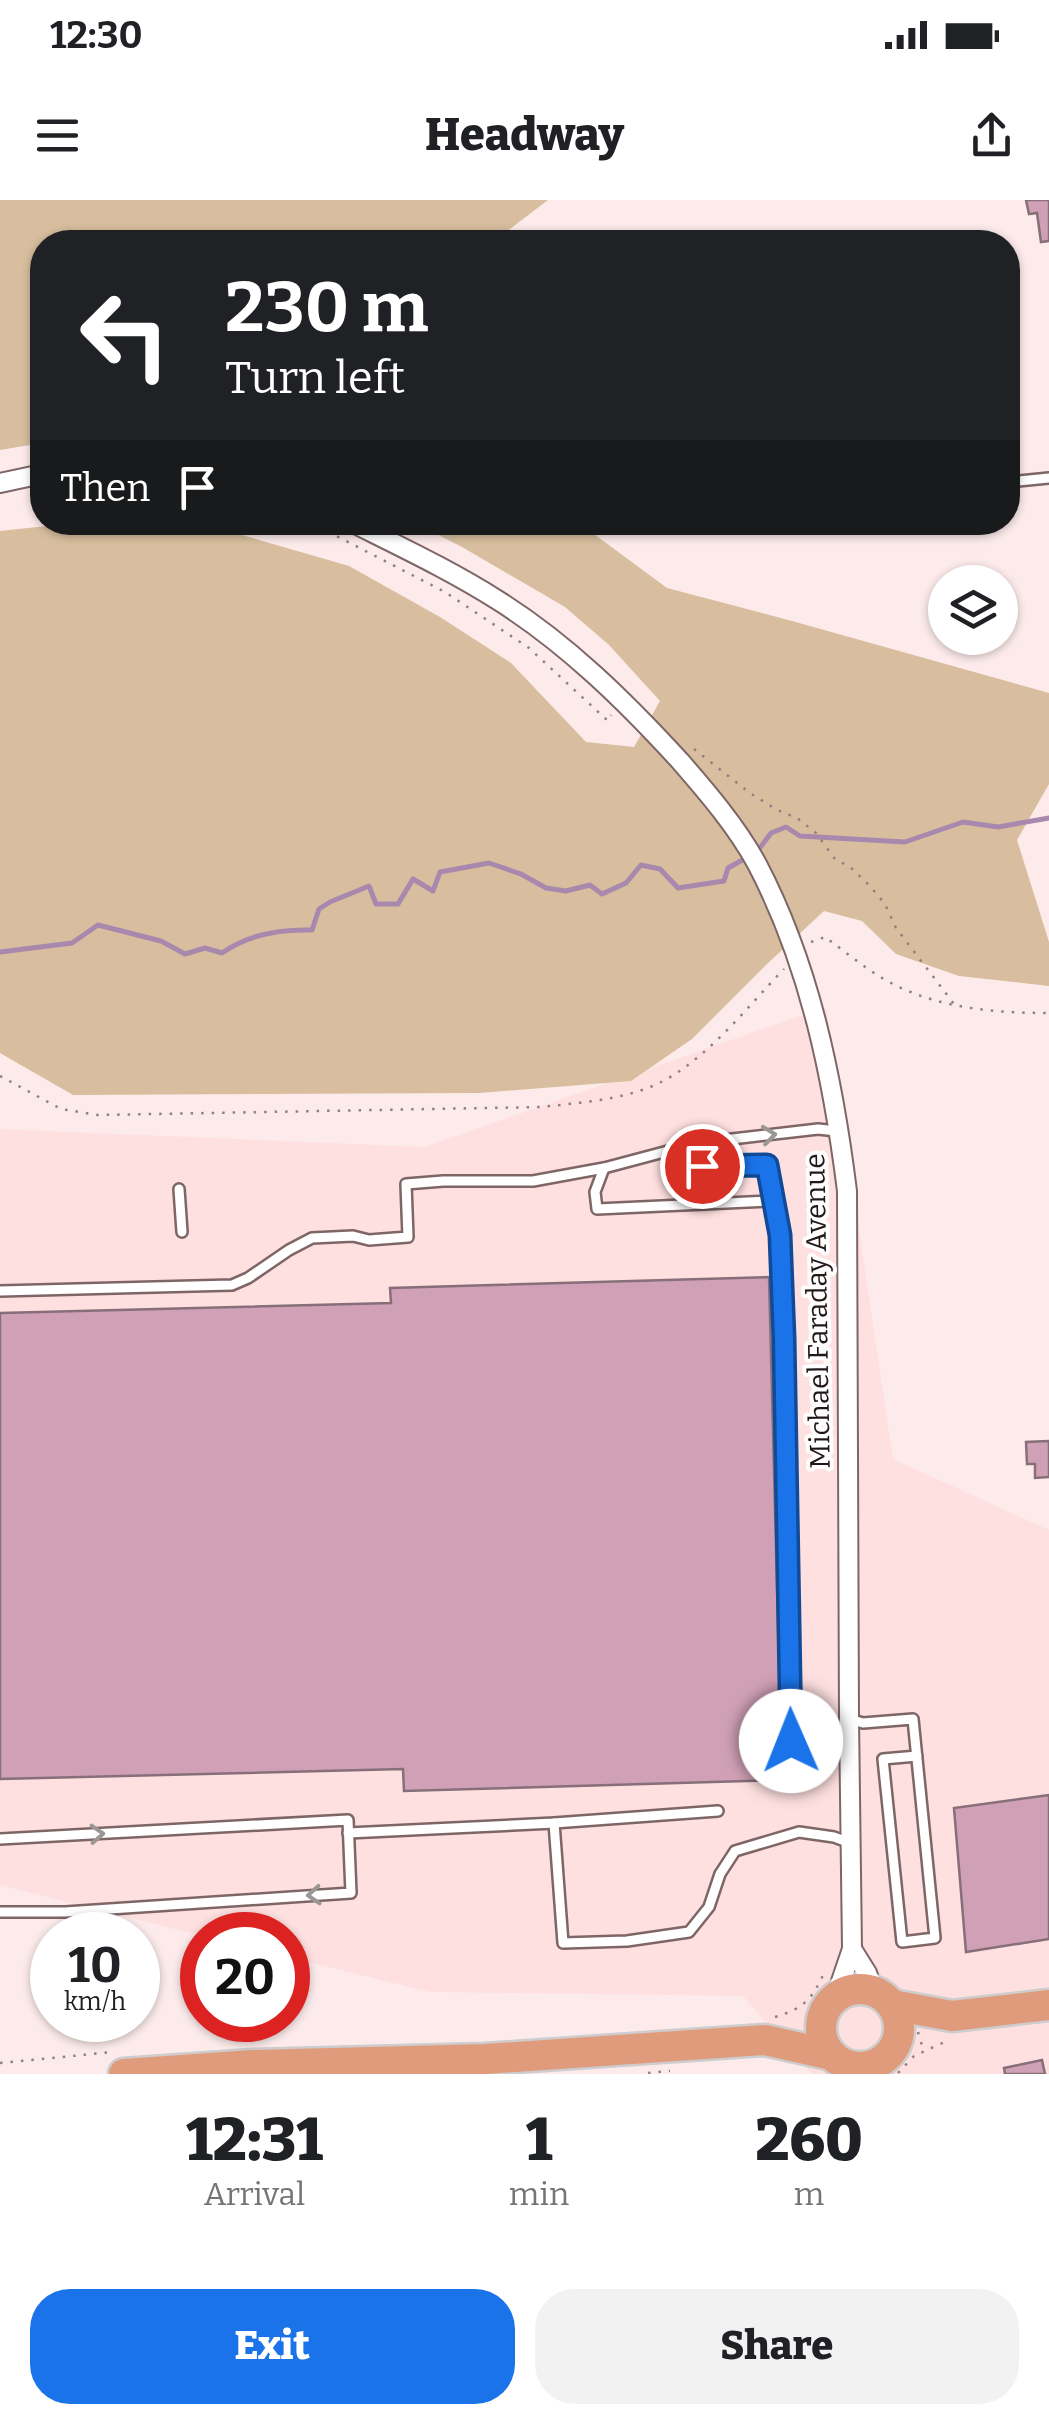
<!DOCTYPE html>
<style>
:root{--surface:#fff;--page:#f2f2f2;--text:#202124;--muted:#757577;--accent:#1a73e8}
body{margin:0;font-family:Bitter,serif;background:var(--page);color:var(--text);height:100vh;display:flex;flex-direction:column;font-size:38px;white-space:nowrap}
*{box-sizing:border-box;margin:0}
p{font-size:32px;color:var(--muted)}
.icon{flex:none;width:55px;height:55px;fill:none;stroke:currentColor;stroke-width:2;stroke-linecap:round;stroke-linejoin:round}
.map{position:relative;height:1874px;overflow:hidden}
.side{display:flex;flex-direction:column;background:var(--surface);flex:1}
.side>*{flex:none}
.banner{position:absolute;left:30px;top:30px;width:990px;height:305px;border-radius:40px;box-shadow:0 2px 8px #0004;background:#202124;color:#fff;overflow:hidden}
.buttons{position:absolute;left:928px;top:365px;display:grid;gap:20px}
.buttons a{display:grid;place-items:center;width:90px;height:90px;border-radius:50%;background:var(--surface);box-shadow:0 2px 8px #0004;font-size:50px}
.speed{position:absolute;left:30px;top:1712px;display:flex;gap:20px;font-size:50px;font-weight:700;text-align:center}
.speed>*{display:grid;place-content:center;width:130px;height:130px;border-radius:50%;background:var(--surface);box-shadow:0 2px 8px #0004;line-height:1}
.speed small{font-size:25px;font-weight:400}
.speed .limit{border:15px solid #d22;background:#fff;color:#111}
.pin{position:absolute;display:grid;place-items:center;width:85px;height:85px;color:#fff;margin:-42px;border:5px solid #fff;border-radius:50%;box-shadow:0 2px 10px #0007}
.me{position:absolute;width:110px;margin:-55px;rotate:359deg;stroke-linejoin:round;filter:drop-shadow(0 0 8px #0008)}
.turn{display:flex;align-items:center;gap:35px;height:210px;padding:0 30px;font-size:45px}
.turn .icon{width:130px;height:130px;stroke-width:2.5}
.turn b{display:block;font-size:70px;line-height:85px}
.then{display:flex;align-items:center;height:95px;padding:0 30px;background:#0003;gap:20px;font-size:38px}
.eta{display:flex;justify-content:space-evenly;align-items:center;height:170px;text-align:center}
.eta b{font-size:60px;font-weight:800;line-height:70px}
.button{display:flex;gap:20px;margin-top:auto;padding:20px 30px}
.button a{flex:1;height:115px;border-radius:40px;background:var(--accent);color:#fff;font-size:40px;font-weight:800;line-height:115px;text-align:center}
.button a+a{background:var(--page);color:var(--text)}
.status{display:flex;justify-content:space-between;align-items:center;height:70px;padding:0 50px;background:var(--surface);direction:ltr}
.status svg{height:28px;fill:currentColor}
header{display:flex;justify-content:space-between;align-items:center;height:130px;padding:0 30px;background:var(--surface);font-size:45px;font-weight:800}
.map>svg:first-child{display:block}
</style>
<div class="status"><b>12:30</b><svg viewBox="0 0 49 12"><path d="M0 12V9h3v3zM5 12V6h3v6zM10 12V3h3v9zM15 12V0h3v12zM26 1h20v11H26zM47 4h2v5h-2z"/></svg></div>
<header><svg class="icon" aria-label="menu" viewBox="0 0 24 24"><path d="M4 6h16M4 12h16M4 18h16"/></svg>Headway<svg class="icon" aria-label="share" viewBox="0 0 24 24"><path d="M12 15V3M7 8l5-5 5 5M5 13v7h14v-7"/></svg></header>
<div class="map">
<svg width="1049" height="1874" viewBox="0 0 1049 1874">
<rect width="100%" height="100%" fill="#fdebeb"/>
<polygon fill="#ffe0e0" points="826,807 893,1259 1049,1330 1049,1874 812,1874 743,1796 430,1792 288,1757 288,1735 202,1736 0,1685 0,929 424,947"/>
<g fill="#d8be9e">
<polygon points="0,0 548,0 493,42 42,42 42,243 0,250"/>
<polygon points="415,323 579,323 667,388 792,421 1049,493 1049,584 1017,640 1049,742 1049,786 959,776 896,754 862,721 824,711 767,764 692,839 631,881 479,893 73,895 0,853 0,331 65,324 155,325 221,329 349,366 440,417 511,463 586,542 634,547 660,501 609,445 565,407 462,347"/>
</g>
<g fill="none" stroke-linecap="round" stroke-linejoin="round">
<g stroke="#a889ad" stroke-width="5">
<polyline points="756,653 771,633 786,627 800,636 905,642 963,622 998,627 1049,618"/>
<path d="M0,752l72,-9 26,-18 63,16 24,13 20,-6 17,5c27,-19 58,-24 90,-23l7,-21 11,-7 39,-16 7,18h22l15,-25 20,12 7,-19 49,-9 32,11 25,14 20,3 24,-6 12,9 24,-11 15,-18 19,4 18,19 46,-7 4,-13 18,-10"/>
</g>
</g>
<g fill="#d0a0b6" stroke="#866f79" stroke-width="2.5">
<polygon points="1026,0 1049,0 1049,41 1041,42 1037,13 1029,14"/>
<polygon points="769,1077 782,1580 404,1591 403,1569 0,1579 0,1113 391,1103 390,1088"/>
<polygon points="1049,1241 1049,1277 1035,1278 1035,1264 1027,1264 1026,1242"/>
<polygon points="1049,1595 1049,1739 966,1752 954,1608"/>
<polygon points="1042,1860 1045,1874 1005,1874 1004,1868"/>
</g>
<g fill="none" stroke-linecap="round" stroke-linejoin="round">
<g stroke="#7f6666" stroke-width="14">
<g id="service">
<polyline points="1008,282 1049,278"/>
<polyline points="698,943 702,966 767,965 772,1001"/>
<polyline points="604,968 595,992 597,1009 772,1001 780,1035 784,1138 792,1579"/>
<polyline points="179,989 182,1032"/>
<polyline points="0,1091 232,1085 248,1078 289,1050 312,1038 353,1036 369,1040 408,1037 406,984 443,981 533,981 604,968 698,943 818,929 837,931"/>
<polyline points="849,1519 863,1523 913,1519 935,1738 902,1742 883,1559 917,1556"/>
<polyline points="554,1623 563,1743 627,1741 689,1732 709,1707 720,1674 735,1651 799,1632 834,1637 850,1643"/>
<polyline points="348,1633 554,1623 718,1611"/>
<polyline points="0,1639 348,1620 351,1693 65,1712 0,1712"/>
</g>
</g>
<g stroke="#7f6666" stroke-width="22">
<g id="minor">
<polyline points="0,283 42,274"/>
<path d="M351,322c50,25 101,49 148,79 68,43 126,100 181,160 27,31 57,66 77,103 53,101 76,215 90,327l2,528 3,230 -17,50"/>
<polyline points="852,1749 867,1773 874,1792"/>
<polyline points="879,1874 885,1858"/>
</g>
</g>
<g stroke="#cecccc" stroke-width="35">
<g id="trunk">
<circle cx="860" cy="1828" r="39"/>
<polyline points="892,1805 952,1816 1049,1805"/>
<polyline points="124,1874 253,1865 485,1859 765,1840 832,1855"/>
</g>
</g>
<g stroke="#8f8181" stroke-width="2.5" stroke-dasharray="2.5 8" stroke-linecap="butt">
<polyline points="298,322 317,326 445,392 529,448 608,521 611,515"/>
<polyline points="694,549 750,593 777,610 797,618 816,633 835,659 850,667 870,686 885,704 896,728 954,804"/>
<path d="M811,742l14,-5c18,13 37,29 57,41 51,30 110,35 167,35"/>
<path d="M0,876l61,33 37,6 444,-8c34,-4 68,-6 100,-17 56,-18 102,-80 142,-121"/>
<path d="M775,1817c30,-9 37,-18 50,-46"/>
<polyline points="918,1832 923,1849"/>
<polyline points="0,1863 113,1852"/>
<polyline points="648,1873 670,1871"/>
<polyline points="898,1873 914,1856 949,1840"/>
</g>
<use href="#service" stroke="#fff" stroke-width="9"/>
<use href="#minor" stroke="#fff" stroke-width="18"/>
<use href="#trunk" stroke="#e09b7c" stroke-width="30"/>
</g>
<defs><path id="oneway-chevron" d="M-2-3.5L2.5 0L-2 3.5" fill="none" stroke-width="1.6" stroke-linecap="round" stroke-linejoin="round" transform="scale(2.5)"/></defs>
<g stroke="#9b9797">
<use href="#oneway-chevron" transform="translate(769 935) rotate(-7)"/>
<use href="#oneway-chevron" transform="translate(97 1634) rotate(-3)"/>
<use href="#oneway-chevron" transform="translate(314 1695) rotate(176)"/>
</g>
<g fill="none" stroke-linecap="round" stroke-linejoin="round">
<g stroke="#114b97" stroke-width="25">
<polyline id="route" points="702,966 767,965 780,1035 784,1138 791,1541"/>
</g>
<use href="#route" stroke="#1a73e8" stroke-width="18"/>
</g>
<g text-anchor="middle" stroke-width="8" stroke-linejoin="round" paint-order="stroke">
<g font-size="28" fill="#211717" stroke="#fdfdfd">
<text transform="translate(817 1111) rotate(-91)" y="10">Michael Faraday Avenue</text>
</g>
</g>
</svg>
<div class="buttons">
<a><svg class="icon" aria-label="layers" viewBox="0 0 24 24"><path d="M12 4l9 5-9 5-9-5zM3 14l9 5 9-5"/></svg></a>
</div>
<div class="speed"><div>10<small>km/h</small></div><div class="limit">20</div></div>
<div class="pin" style="left:702px;top:966px;background:#d93025"><svg class="icon" aria-label="arrive" viewBox="0 0 24 24"><path d="M6 21V4h12l-3 4 3 4H6"/></svg></div>
<svg class="me" style="left:791px;top:1541px" viewBox="-20 -20 40 40"><circle r="19" fill="#fff"/><path d="M0-13L10 11 0 6-10 11z" fill="#1a73e8"/></svg>
<div class="banner">
<div class="turn"><svg class="icon" aria-label="left" viewBox="0 0 24 24"><path d="M17 20v-9H6M10 6l-5 5 5 5"/></svg><div><b>230 m</b>Turn left</div></div>
<div class="then">Then<svg class="icon" aria-label="arrive" viewBox="0 0 24 24"><path d="M6 21V4h12l-3 4 3 4H6"/></svg></div>
</div>
</div>
<section class="side">
<div class="eta">
<div><b>12:31</b><p>Arrival</p></div>
<div><b>1</b><p>min</p></div>
<div><b>260</b><p>m</p></div>
</div>
<div class="button"><a>Exit</a><a>Share</a></div>
</section>
